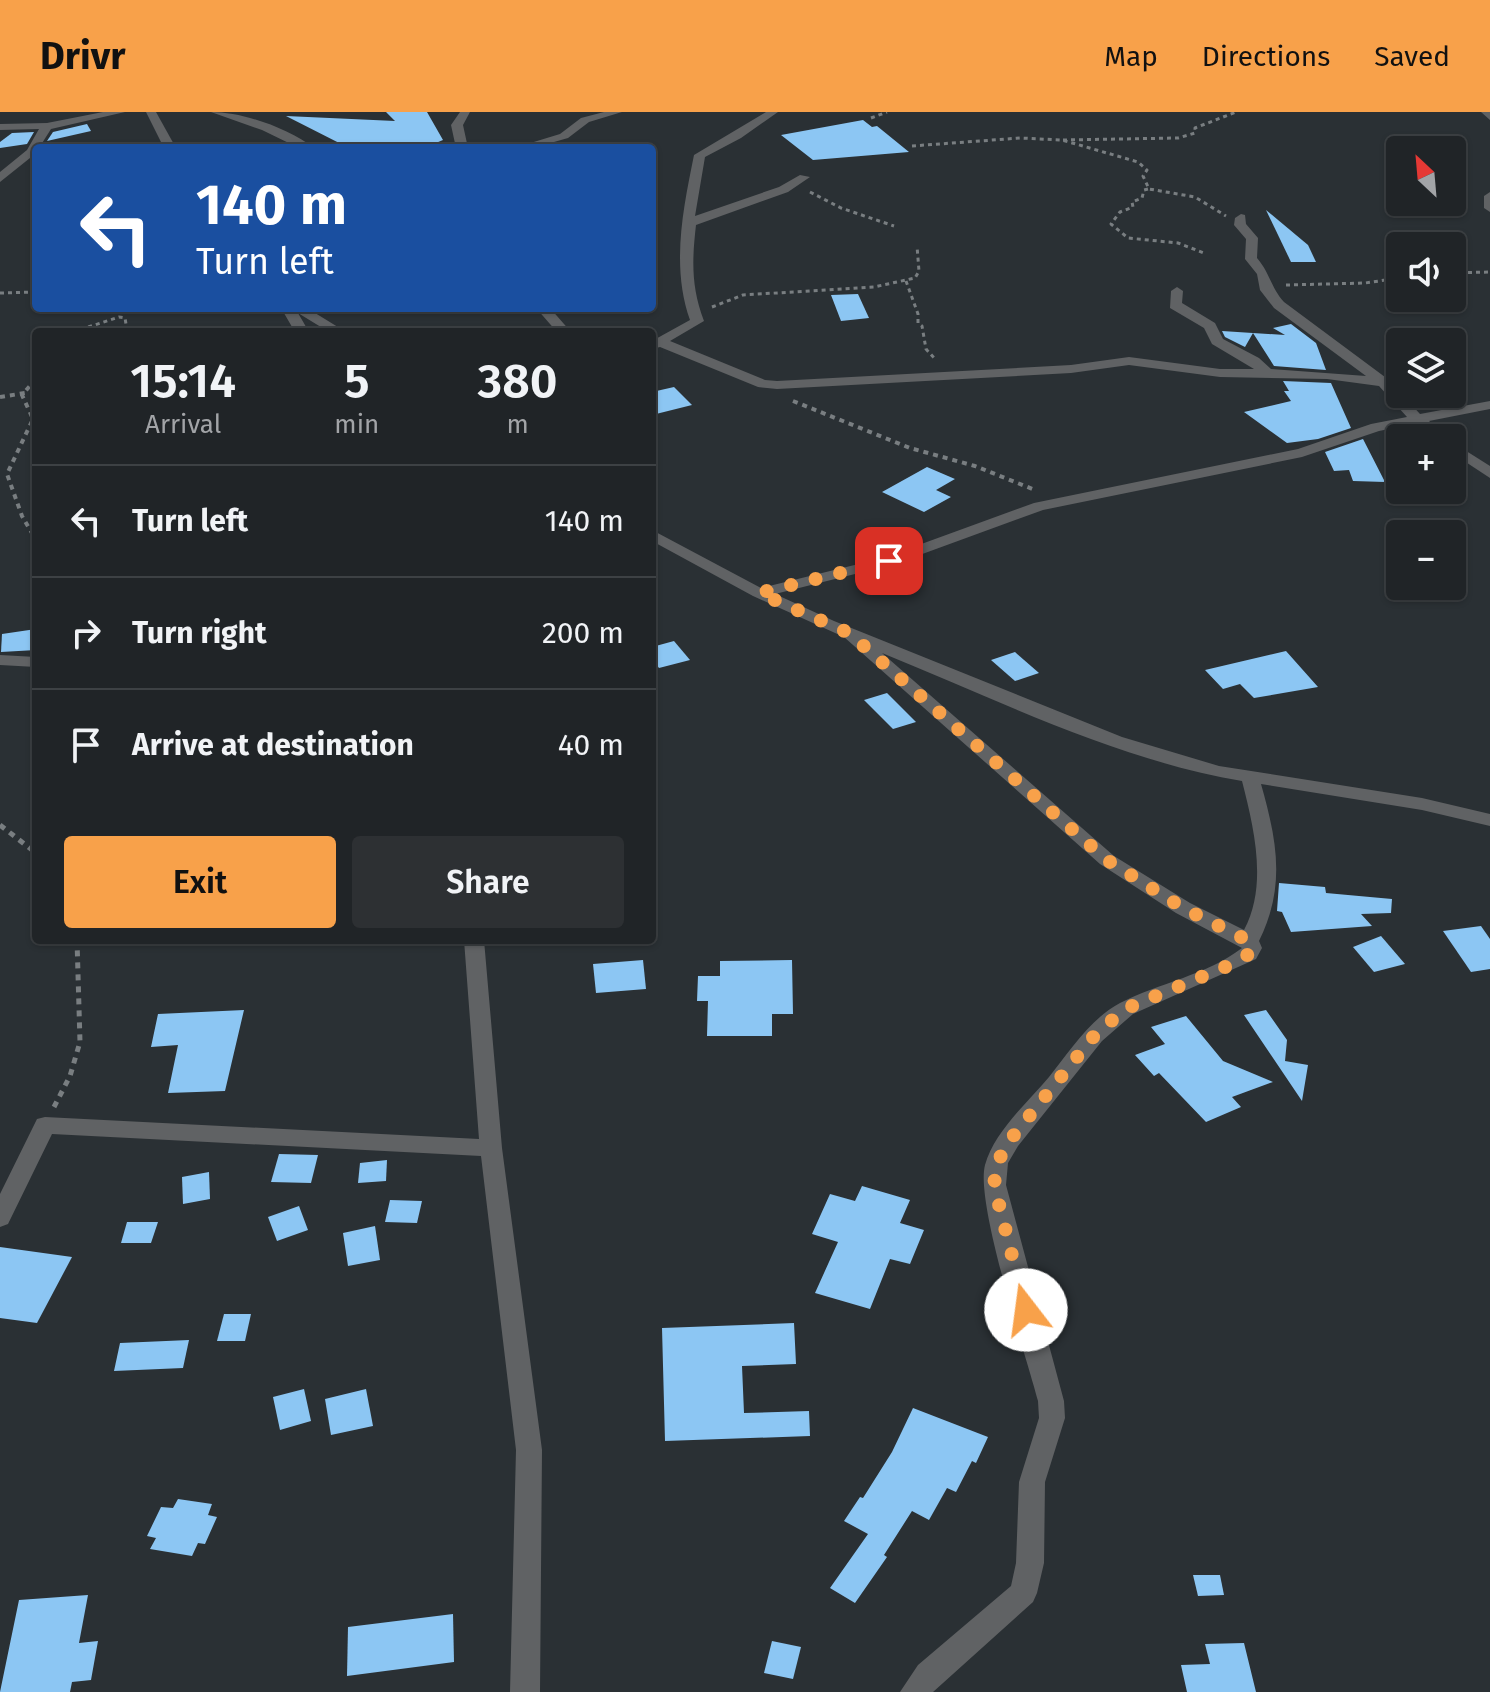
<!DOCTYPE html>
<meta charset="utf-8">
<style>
:root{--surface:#202427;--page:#2d3033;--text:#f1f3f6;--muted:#a2a4a7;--line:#3d4144;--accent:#f8a14a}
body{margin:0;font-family:"Fira Sans",sans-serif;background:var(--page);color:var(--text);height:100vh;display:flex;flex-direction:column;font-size:30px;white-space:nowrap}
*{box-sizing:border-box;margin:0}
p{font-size:26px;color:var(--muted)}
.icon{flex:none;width:44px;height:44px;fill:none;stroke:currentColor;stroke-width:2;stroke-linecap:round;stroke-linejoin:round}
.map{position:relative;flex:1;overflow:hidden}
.details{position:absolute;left:32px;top:216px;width:624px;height:616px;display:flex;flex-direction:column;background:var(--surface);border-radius:8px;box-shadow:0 2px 6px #0004,0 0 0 2px var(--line)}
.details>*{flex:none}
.hud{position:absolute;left:32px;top:32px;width:624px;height:168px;border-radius:8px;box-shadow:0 2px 6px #0004,0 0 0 2px var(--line);background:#1a4fa0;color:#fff;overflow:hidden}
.needle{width:52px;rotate:334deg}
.controls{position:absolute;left:1386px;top:24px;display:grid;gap:16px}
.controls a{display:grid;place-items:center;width:80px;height:80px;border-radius:8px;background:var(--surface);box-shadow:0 2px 6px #0004,0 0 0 2px var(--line);font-size:40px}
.pin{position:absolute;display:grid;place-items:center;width:68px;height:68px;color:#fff;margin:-34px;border-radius:16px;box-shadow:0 4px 12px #0006}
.me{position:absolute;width:88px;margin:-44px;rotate:345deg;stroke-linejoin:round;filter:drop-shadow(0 0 6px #0008)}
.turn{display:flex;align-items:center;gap:28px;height:168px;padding:0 32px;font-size:36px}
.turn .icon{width:104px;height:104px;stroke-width:2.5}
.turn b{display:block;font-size:56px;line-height:68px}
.eta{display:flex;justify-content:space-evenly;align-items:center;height:136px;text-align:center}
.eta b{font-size:48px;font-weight:600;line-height:56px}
.cta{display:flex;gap:16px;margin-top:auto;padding:16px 32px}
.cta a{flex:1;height:92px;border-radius:8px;background:var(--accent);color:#111;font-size:32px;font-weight:600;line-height:92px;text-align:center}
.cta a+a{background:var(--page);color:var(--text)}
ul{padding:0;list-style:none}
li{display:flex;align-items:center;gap:24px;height:112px;padding:0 32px;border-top:2px solid var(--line)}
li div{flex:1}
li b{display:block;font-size:30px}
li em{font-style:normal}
header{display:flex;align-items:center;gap:48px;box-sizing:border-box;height:112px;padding:0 40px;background:var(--accent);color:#111}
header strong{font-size:38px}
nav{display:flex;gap:44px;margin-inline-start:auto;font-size:28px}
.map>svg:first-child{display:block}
</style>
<header>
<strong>Drivr</strong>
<nav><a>Map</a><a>Directions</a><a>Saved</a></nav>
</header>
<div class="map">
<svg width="1490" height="1580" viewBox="0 0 1490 1580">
<rect width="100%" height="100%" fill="#2a3034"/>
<g fill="#8cc6f3">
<polygon points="386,0 427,0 443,28 424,36 349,36 286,4 395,9"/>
<polygon points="863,8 872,15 877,14 909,40 813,48 781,23"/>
<polygon points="87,12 91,19 47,29 53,20"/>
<polygon points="34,20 27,32 0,36 0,30 12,21"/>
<polygon points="1266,98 1308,133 1316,150 1291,150"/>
<polygon points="858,182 869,206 841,209 831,183"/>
<polygon points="1291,212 1316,231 1326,258 1274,254 1253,221 1245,235 1225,225 1222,219 1285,223 1273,216"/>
<polygon points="1283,269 1331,271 1351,316 1318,327 1287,331 1244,300 1291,289 1284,279 1289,279"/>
<polygon points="674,275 692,293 652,303 652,280"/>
<polygon points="1363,327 1385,370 1353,369 1349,358 1334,359 1325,340"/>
<polygon points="927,355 955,367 936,378 951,385 924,400 882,380"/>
<polygon points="36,517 36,538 1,540 2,522"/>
<polygon points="674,529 690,548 659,556 652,547 652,535"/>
<polygon points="1286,539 1318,575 1254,586 1240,572 1223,577 1205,558"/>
<polygon points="1015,540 1039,561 1015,569 991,548"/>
<polygon points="887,581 916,610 893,617 864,588"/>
<polygon points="1279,771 1325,775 1326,781 1392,787 1391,801 1361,802 1372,814 1291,820 1282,800 1277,799"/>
<polygon points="1481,814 1490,827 1490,857 1471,860 1443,819"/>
<polygon points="1381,824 1405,852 1374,860 1353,835"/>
<polygon points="643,848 646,877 596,881 593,852"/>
<polygon points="792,848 793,902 772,902 772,924 707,924 708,889 697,889 698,864 720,864 720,849"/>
<polygon points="244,898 225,979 168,981 178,933 151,935 158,902"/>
<polygon points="1266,898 1287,928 1285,949 1308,953 1302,989 1244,903"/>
<polygon points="1186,904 1223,949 1273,970 1232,985 1241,995 1206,1010 1159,961 1154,964 1135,943 1165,932 1151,915"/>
<polygon points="279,1042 318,1043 311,1071 271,1070"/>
<polygon points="387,1048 386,1069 358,1071 360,1051"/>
<polygon points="209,1060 210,1087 183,1092 182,1065"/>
<polygon points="862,1074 910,1088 900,1111 924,1118 910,1152 890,1147 870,1197 815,1181 838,1130 812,1122 830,1082 855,1089"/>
<polygon points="390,1088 422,1089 417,1111 385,1110"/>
<polygon points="299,1094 308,1118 277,1129 268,1105"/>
<polygon points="127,1110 158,1110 151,1131 121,1131"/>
<polygon points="375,1114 380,1148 348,1154 343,1121"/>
<polygon points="0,1135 72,1145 37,1211 0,1206"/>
<polygon points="224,1202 251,1202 245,1229 217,1229"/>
<polygon points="794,1211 796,1252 742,1254 744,1301 809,1299 810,1324 665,1329 662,1216"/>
<polygon points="189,1228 183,1256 114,1259 120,1231"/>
<polygon points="304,1277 311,1309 280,1318 273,1285"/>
<polygon points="366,1277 373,1314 331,1323 325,1287"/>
<polygon points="913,1296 988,1325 976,1351 972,1349 956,1380 947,1376 929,1408 912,1399 884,1443 887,1445 855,1491 830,1476 868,1422 844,1409 860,1385 863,1386 892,1340"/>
<polygon points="178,1387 212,1392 208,1403 217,1405 205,1432 198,1431 192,1444 150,1437 156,1426 147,1424 161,1395 173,1396"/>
<polygon points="1193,1463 1220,1463 1224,1483 1198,1484"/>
<polygon points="88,1483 79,1531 98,1529 91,1568 72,1570 70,1580 0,1580 19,1488"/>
<polygon points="453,1502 454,1550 347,1564 348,1515"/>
<polygon points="772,1529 801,1535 793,1567 764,1561"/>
<polygon points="1244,1531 1256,1580 1187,1580 1181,1553 1210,1552 1205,1532"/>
</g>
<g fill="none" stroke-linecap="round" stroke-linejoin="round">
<g stroke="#797e81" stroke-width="3" stroke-dasharray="4 4" stroke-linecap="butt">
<polyline points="871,6 887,0"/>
<polyline points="1063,28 1178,26 1195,21 1195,16 1236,0"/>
<polyline points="912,34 1020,26 1062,28 1138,50 1147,58 1143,64 1149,77 1195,85 1226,104"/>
<polyline points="1148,77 1144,78 1142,86 1132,90 1133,95 1120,100 1111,112 1128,126 1178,131 1204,141"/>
<polyline points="810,80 841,96 894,114"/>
<polyline points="1452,161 1490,160"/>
<polyline points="906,169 918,202 918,211 922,214 926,237 935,247"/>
<polyline points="1286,173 1365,171 1400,166"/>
<polyline points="0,181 36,180"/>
<polyline points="712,195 743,183 874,175 915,166 919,159 917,134"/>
<polyline points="73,220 119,205 125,206 127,218 187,217 193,220"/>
</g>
<g stroke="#797e81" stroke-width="4" stroke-dasharray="5 5" stroke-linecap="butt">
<polyline points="36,267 22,283 33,307 7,362 22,404 36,428"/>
<polyline points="0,285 25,281"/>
<polyline points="793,289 910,336 975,354 1035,378"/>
</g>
<g stroke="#797e81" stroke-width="5" stroke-dasharray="6 6" stroke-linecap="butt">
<polyline points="0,713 36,741"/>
<polyline points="54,995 70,964 80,930 77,828"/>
</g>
<g fill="#606264" fill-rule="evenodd">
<polygon points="103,0 125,0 51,17 39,36 36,36 35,42 0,70 0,60 27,38 39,17 0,18 0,12 47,11"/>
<polygon points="146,0 156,0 176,36 164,36"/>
<path d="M211,0c32,0 77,16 103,36h-15l-37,-18z"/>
<polygon points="460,0 470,0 463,13 468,36 456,36 451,13"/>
<polygon points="604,0 622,0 589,10 568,26 533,36 514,36 560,22 581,6"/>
<path d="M766,0h12l-37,26 -36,19 -10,59 84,-29 21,-12 10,2 -22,15 -92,33c-4,35 -5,62 8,96l-34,20 95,39 12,1 294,-16 58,-8 91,12h34l-42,-25 -8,-16 -34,-20 1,-17 6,-4 6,4 -1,12 33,20 8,16 36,19 12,11 95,7 -92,-68 -14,-18 -3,-16 -12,-15 1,-20 -12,-14 1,-7 6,-4 4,1 1,9 12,14 -1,20c13,15 14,30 27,44l105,78 31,34 70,-13v8l-61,12 20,17h-16l-19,-14 -35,7 -77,26 -259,53 -148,54 -120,30 59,27 288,116 97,29 203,32 68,16v12l-68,-16 -161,-26c16,57 25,102 -2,157l3,7 -6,11 -123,55 -31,27 -84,105 -10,17 -2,22 58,216 1,17 -20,64 -1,81 -7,30 -4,9 -100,90h-33l18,-27 93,-79 5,-23 3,-81 20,-64 -1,-17c-12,-46 -63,-198 -53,-236 9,-33 43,-63 64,-88 20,-25 42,-59 71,-74 39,-20 87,-28 122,-55l-66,-35 -76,-49 -256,-227 -91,-41 -101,-55v-11l109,58 122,-30 151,-55 264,-54 73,-25 36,-7 -28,-31 -52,-7 -107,-2 -91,-12 -58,8 -294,16 -19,-2 -98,-40 -8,2v-8l38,-21c-19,-53 -7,-111 4,-165zM882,541c116,47 235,107 360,128 12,47 26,104 2,149l-54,-27 -76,-47z"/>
<polygon points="1481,0 1490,0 1490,8"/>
<polygon points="1490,80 1490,100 1484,96 1484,84"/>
<polygon points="281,196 307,196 346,220 329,220 298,201 309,220 295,220"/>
<polygon points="536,196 550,196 571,220 557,220"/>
<polygon points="1452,330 1490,354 1490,366 1452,341"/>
<polygon points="0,543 36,545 36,555 0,553"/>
<polygon points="464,828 484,828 502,1036 542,1338 540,1580 510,1580 516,1338 481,1044 52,1022 8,1112 0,1115 0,1082 37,1007 45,1005 479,1027"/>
</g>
</g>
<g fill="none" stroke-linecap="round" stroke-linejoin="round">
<polyline stroke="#f8a14a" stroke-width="14" stroke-dasharray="0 25.2" points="889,449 759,481 849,521 1107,748 1183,796 1249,829 1252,836 1249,842 1225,855 1125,897 1094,924 1010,1028 997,1051 994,1073 1026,1198"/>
</g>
</svg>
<div class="controls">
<a><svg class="needle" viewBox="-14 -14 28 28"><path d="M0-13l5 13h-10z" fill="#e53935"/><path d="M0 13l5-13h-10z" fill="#a2a4a7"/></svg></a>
<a><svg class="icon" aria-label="sound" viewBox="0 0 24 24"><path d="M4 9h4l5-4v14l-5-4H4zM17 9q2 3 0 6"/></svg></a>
<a><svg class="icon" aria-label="layers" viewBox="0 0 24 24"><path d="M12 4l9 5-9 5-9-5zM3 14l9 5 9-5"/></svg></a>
<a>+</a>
<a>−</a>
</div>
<div class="pin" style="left:889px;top:449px;background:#d93025"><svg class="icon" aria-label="arrive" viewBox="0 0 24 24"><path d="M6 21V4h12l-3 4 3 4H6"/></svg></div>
<svg class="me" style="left:1026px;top:1198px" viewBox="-20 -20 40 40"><circle r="19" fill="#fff"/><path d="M0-13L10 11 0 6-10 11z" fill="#f8a14a"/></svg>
<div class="hud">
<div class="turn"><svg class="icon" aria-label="left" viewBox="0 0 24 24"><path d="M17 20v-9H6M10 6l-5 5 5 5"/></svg><div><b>140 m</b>Turn left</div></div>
</div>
<section class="details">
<div class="eta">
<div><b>15:14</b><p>Arrival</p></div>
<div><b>5</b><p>min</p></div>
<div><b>380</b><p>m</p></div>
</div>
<ul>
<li><svg class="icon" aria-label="left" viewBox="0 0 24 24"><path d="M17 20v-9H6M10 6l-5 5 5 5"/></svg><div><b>Turn left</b></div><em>140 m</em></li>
<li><svg class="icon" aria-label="right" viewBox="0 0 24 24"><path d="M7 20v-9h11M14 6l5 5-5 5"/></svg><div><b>Turn right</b></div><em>200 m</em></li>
<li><svg class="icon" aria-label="arrive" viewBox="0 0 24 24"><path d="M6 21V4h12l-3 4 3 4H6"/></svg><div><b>Arrive at destination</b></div><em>40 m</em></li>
</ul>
<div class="cta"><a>Exit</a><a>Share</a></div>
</section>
</div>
